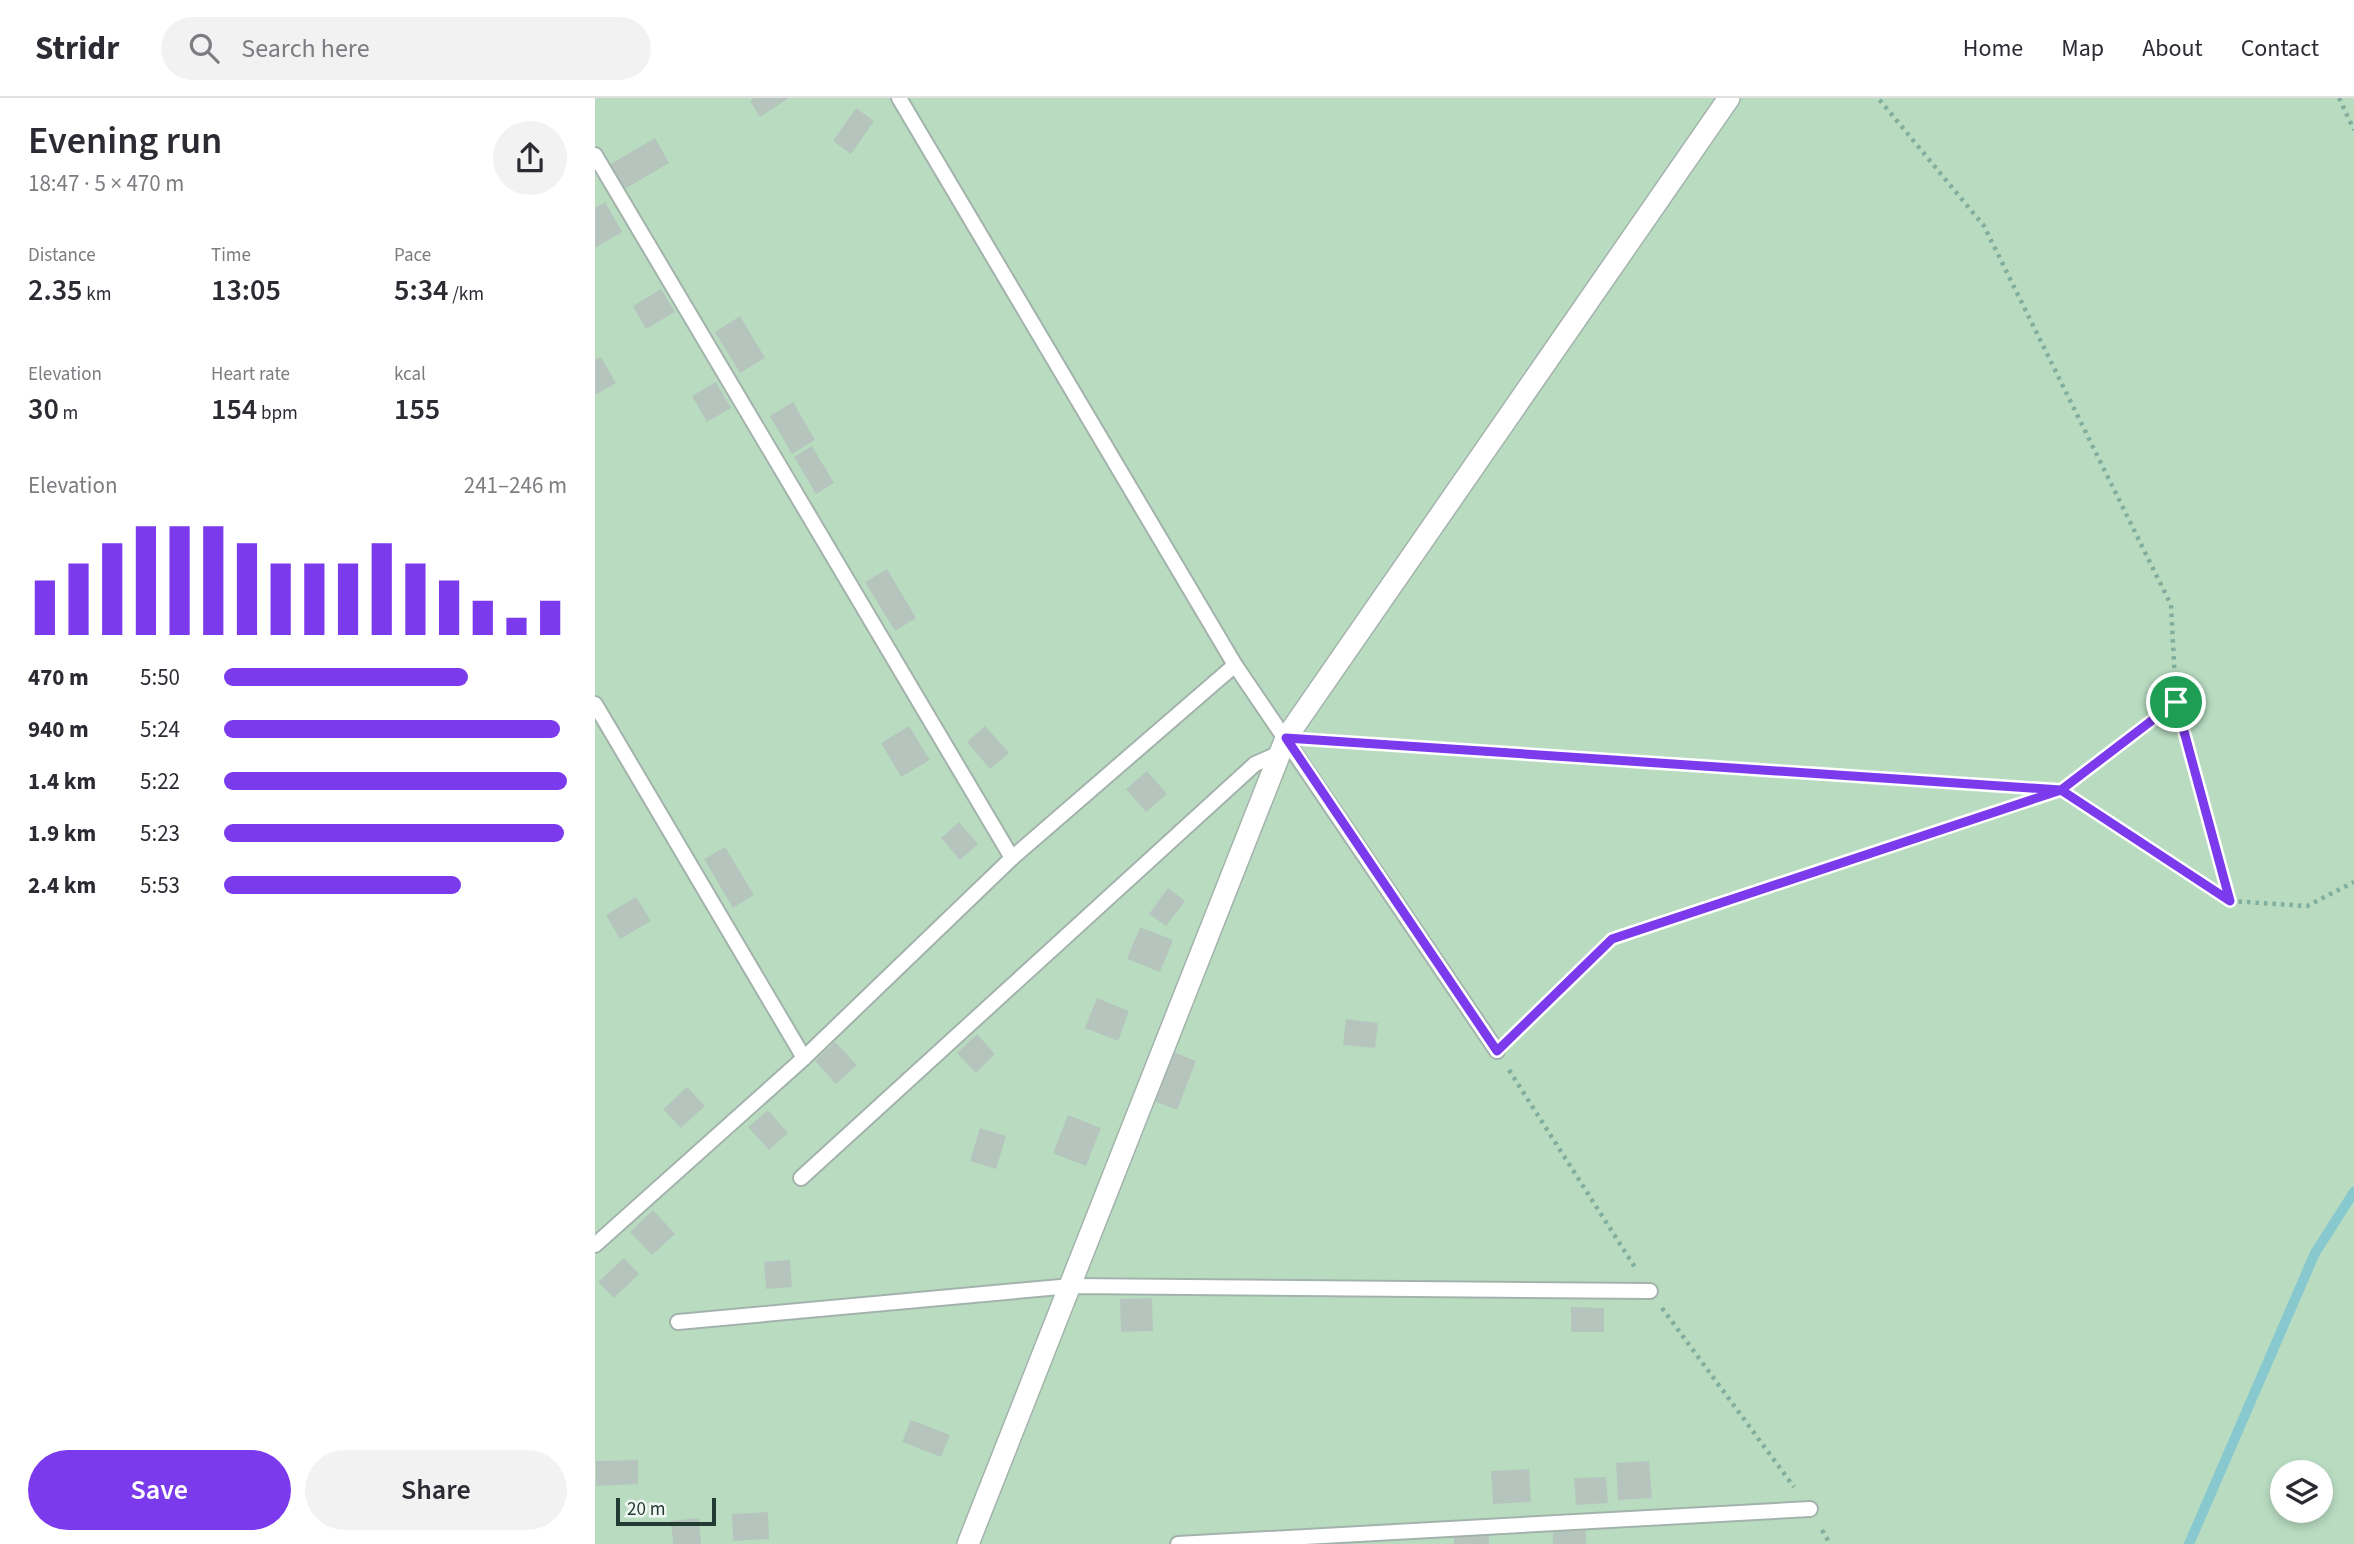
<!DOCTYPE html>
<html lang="en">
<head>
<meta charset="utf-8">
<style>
  :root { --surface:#fff; --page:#f2f2f3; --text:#2b2b33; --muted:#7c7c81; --line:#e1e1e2; --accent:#7c3aed }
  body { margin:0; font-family:"Source Sans 3",sans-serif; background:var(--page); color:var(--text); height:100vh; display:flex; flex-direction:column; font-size:26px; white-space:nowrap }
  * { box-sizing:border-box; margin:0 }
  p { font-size:23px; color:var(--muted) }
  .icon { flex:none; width:38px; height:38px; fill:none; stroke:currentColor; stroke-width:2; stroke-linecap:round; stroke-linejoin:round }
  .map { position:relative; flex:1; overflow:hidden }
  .details { display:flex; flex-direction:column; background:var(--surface); width:595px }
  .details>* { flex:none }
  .tools { position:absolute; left:1675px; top:1362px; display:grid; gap:14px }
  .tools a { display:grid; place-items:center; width:63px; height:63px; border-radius:50%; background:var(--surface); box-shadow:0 4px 10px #0003; font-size:35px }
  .scale { position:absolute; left:21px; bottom:18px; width:100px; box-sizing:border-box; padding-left:7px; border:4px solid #213b32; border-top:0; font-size:19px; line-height:24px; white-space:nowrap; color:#213b32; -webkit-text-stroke:5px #f0f7f3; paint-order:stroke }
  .pin { position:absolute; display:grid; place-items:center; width:60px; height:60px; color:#fff; margin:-30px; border:4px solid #fff; border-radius:50%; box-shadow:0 2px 7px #0007 }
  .round { display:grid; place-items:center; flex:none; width:74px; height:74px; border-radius:37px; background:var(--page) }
  .headline { display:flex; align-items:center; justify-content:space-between; height:119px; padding:0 28px }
  h1 { font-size:38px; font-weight:600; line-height:52px }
  .figures { display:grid; grid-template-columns:repeat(3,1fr); gap:10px; height:119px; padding:7px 28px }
  .figures div { display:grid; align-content:center }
  .figures b { font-size:30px; font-weight:600 }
  .figures small { font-size:19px; font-weight:400 }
  .figures p { font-size:19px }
  .chart { height:196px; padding:14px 28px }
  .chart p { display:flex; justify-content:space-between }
  .chart svg { width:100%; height:126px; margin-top:7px; stroke:var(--accent); stroke-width:6 }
  .primary-button { display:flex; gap:14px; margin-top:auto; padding:14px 28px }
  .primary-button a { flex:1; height:80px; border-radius:42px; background:var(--accent); color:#fff; font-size:28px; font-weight:600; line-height:80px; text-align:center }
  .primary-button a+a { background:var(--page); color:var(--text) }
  ul { padding:0 28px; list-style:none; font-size:23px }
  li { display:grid; grid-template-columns:112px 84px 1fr; align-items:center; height:52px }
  li i { height:18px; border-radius:9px; background:var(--accent) }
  header { display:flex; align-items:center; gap:42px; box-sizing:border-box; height:98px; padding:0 35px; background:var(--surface); border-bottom:2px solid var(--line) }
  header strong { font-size:33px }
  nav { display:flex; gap:38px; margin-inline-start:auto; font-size:24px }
  .search { width:490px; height:63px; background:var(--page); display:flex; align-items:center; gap:18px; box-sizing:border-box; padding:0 24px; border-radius:38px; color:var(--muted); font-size:26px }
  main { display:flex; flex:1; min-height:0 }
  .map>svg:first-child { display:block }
  .green { fill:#b9dcc1; fill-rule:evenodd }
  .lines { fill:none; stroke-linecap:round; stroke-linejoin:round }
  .stream { stroke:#88c8cf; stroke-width:10 }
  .building { fill:#b5c5be }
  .lane-casing { stroke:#a3b3ac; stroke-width:18 }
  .street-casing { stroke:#a3b3ac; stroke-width:24 }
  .path { stroke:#81ae9d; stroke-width:4.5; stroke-dasharray:3.5 5; stroke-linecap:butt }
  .lane { stroke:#fff; stroke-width:14 }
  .street { stroke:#fff; stroke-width:21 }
  .route-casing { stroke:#fff; stroke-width:14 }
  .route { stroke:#7c3aed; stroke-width:9 }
</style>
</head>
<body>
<header>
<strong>Stridr</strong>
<div class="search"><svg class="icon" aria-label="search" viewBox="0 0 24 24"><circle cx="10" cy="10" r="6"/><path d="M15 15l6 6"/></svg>Search here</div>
<nav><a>Home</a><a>Map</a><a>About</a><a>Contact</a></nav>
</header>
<main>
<section class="details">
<div class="headline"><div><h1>Evening run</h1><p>18:47 · 5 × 470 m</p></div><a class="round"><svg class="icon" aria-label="share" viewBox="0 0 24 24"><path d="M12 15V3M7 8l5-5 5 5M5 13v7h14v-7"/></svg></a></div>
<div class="figures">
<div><p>Distance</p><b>2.35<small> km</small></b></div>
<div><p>Time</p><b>13:05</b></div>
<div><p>Pace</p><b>5:34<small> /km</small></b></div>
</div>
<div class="figures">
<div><p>Elevation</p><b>30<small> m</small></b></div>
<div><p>Heart rate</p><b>154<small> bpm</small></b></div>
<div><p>kcal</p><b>155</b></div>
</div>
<div class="chart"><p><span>Elevation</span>241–246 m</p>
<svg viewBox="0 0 160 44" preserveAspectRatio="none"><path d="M5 44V25M15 44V19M25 44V12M35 44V6M45 44V6M55 44V6M65 44V12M75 44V19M85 44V19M95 44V19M105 44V12M115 44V19M125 44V25M135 44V32M145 44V38M155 44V32"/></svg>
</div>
<ul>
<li><b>470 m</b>5:50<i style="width:71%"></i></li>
<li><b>940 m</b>5:24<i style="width:98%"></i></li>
<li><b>1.4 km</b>5:22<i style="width:100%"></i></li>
<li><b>1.9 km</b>5:23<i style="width:99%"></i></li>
<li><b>2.4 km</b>5:53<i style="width:69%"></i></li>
</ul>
<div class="primary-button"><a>Save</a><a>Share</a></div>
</section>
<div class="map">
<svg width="1759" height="1446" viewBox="0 0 1759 1446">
  <rect width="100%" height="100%" fill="#e0ebe5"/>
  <path class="green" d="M0 0H1759V1446H0ZM1687 1374H1726V1412H1687Z"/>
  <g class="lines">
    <path class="stream" d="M1594 1446 1720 1155 1759 1094"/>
  </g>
  <g class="building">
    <path d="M159 0H194L165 19 155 3Z"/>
    <path d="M261 10 279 23 256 56 238 43Z"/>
    <path d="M60 40 74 65 28 92 14 67Z"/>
    <path d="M10 104 27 134 0 150V110Z"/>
    <path d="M66 191 80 214 51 231 38 208Z"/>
    <path d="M145 218 170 260 145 275 120 234Z"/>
    <path d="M6 259 21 285 0 297V262Z"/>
    <path d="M121 284 136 310 112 324 97 298Z"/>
    <path d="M198 304 220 342 197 356 175 318Z"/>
    <path d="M217 348 239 385 221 396 199 359Z"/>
    <path d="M292 471 321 520 300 533 270 484Z"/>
    <path d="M314 628 335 662 306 679 286 645Z"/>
    <path d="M390 628 414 655 395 671 372 644Z"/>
    <path d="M552 673 572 696 551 714 531 691Z"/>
    <path d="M364 724 383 746 365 762 346 740Z"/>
    <path d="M130 749 159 797 138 810 109 761Z"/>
    <path d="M573 790 590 803 571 828 554 816Z"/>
    <path d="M41 799 56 823 25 841 11 817Z"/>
    <path d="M545 829 578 842 565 874 532 861Z"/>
    <path d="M502 900 534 913 523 943 490 930Z"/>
    <path d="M751 921 783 925 780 950 748 947Z"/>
    <path d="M382 936 400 956 381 975 362 955Z"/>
    <path d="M240 944 262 967 241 986 220 963Z"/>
    <path d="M569 950 601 963 582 1012 550 1000Z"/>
    <path d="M92 989 110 1008 86 1030 68 1011Z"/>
    <path d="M173 1012 193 1035 174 1052 153 1029Z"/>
    <path d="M473 1017 506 1030 491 1068 458 1055Z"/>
    <path d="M385 1030 411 1038 401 1071 375 1063Z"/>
    <path d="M58 1112 80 1136 57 1157 35 1134Z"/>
    <path d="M29 1160 44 1176 19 1200 3 1184Z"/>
    <path d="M195 1162 197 1189 171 1191 169 1164Z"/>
    <path d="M557 1200 558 1233 526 1234 525 1201Z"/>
    <path d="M976 1209 1009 1210V1234H976Z"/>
    <path d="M316 1322 355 1337 346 1359 307 1344Z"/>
    <path d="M43 1362V1386L1 1388V1363Z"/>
    <path d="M1054 1363 1057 1400 1023 1402 1021 1365Z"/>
    <path d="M934 1371 936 1404 898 1406 896 1373Z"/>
    <path d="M1011 1379 1013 1405 981 1407 979 1380Z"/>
    <path d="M173 1414 174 1441 138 1443 137 1416Z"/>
    <path d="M104 1420 106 1446H78L76 1423Z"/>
    <path d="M991 1431V1446H958V1433Z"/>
    <path d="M894 1436V1446H859V1438Z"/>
  </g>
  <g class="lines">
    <g class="lane-casing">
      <g id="lane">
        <path d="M304 0 640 567 902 953"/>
        <path d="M0 57 417 760"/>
        <path d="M0 606 209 960"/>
        <path d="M206 1080 660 666 685 655"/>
        <path d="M0 1147 209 960 417 760 640 567"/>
        <path d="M83 1224 476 1188 1055 1193"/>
        <path d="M583 1446 1215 1411"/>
      </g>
    </g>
    <g class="street-casing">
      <path id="street" d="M373 1446 691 640 1134 0"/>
    </g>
    <g class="path">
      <path d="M1744 0 1759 32"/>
      <path d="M722 642 1466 692 1635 803 1581 604"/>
      <path d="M1635 803 1712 808 1759 784"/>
      <path d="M918 938 1017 841 1466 692 1581 604 1576 507 1389 128 1283 0"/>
      <path d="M914 972 1041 1171"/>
      <path d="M1067 1210 1199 1389"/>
      <path d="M1227 1432 1235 1446"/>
    </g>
    <use href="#lane" class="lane"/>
    <use href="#street" class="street"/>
  </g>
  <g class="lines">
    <g class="route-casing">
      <path id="route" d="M1581 604 1466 692 691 640 902 953 1017 841 1466 692 1635 803 1581 604"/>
    </g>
    <use href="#route" class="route"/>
  </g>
</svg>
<div class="tools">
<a><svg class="icon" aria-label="layers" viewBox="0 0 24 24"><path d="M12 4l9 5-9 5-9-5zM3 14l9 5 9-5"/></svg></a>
</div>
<div class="scale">20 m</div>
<div class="pin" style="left:1581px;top:604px;background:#1e9e55"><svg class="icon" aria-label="arrive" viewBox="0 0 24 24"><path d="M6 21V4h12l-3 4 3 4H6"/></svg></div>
</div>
</main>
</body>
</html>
